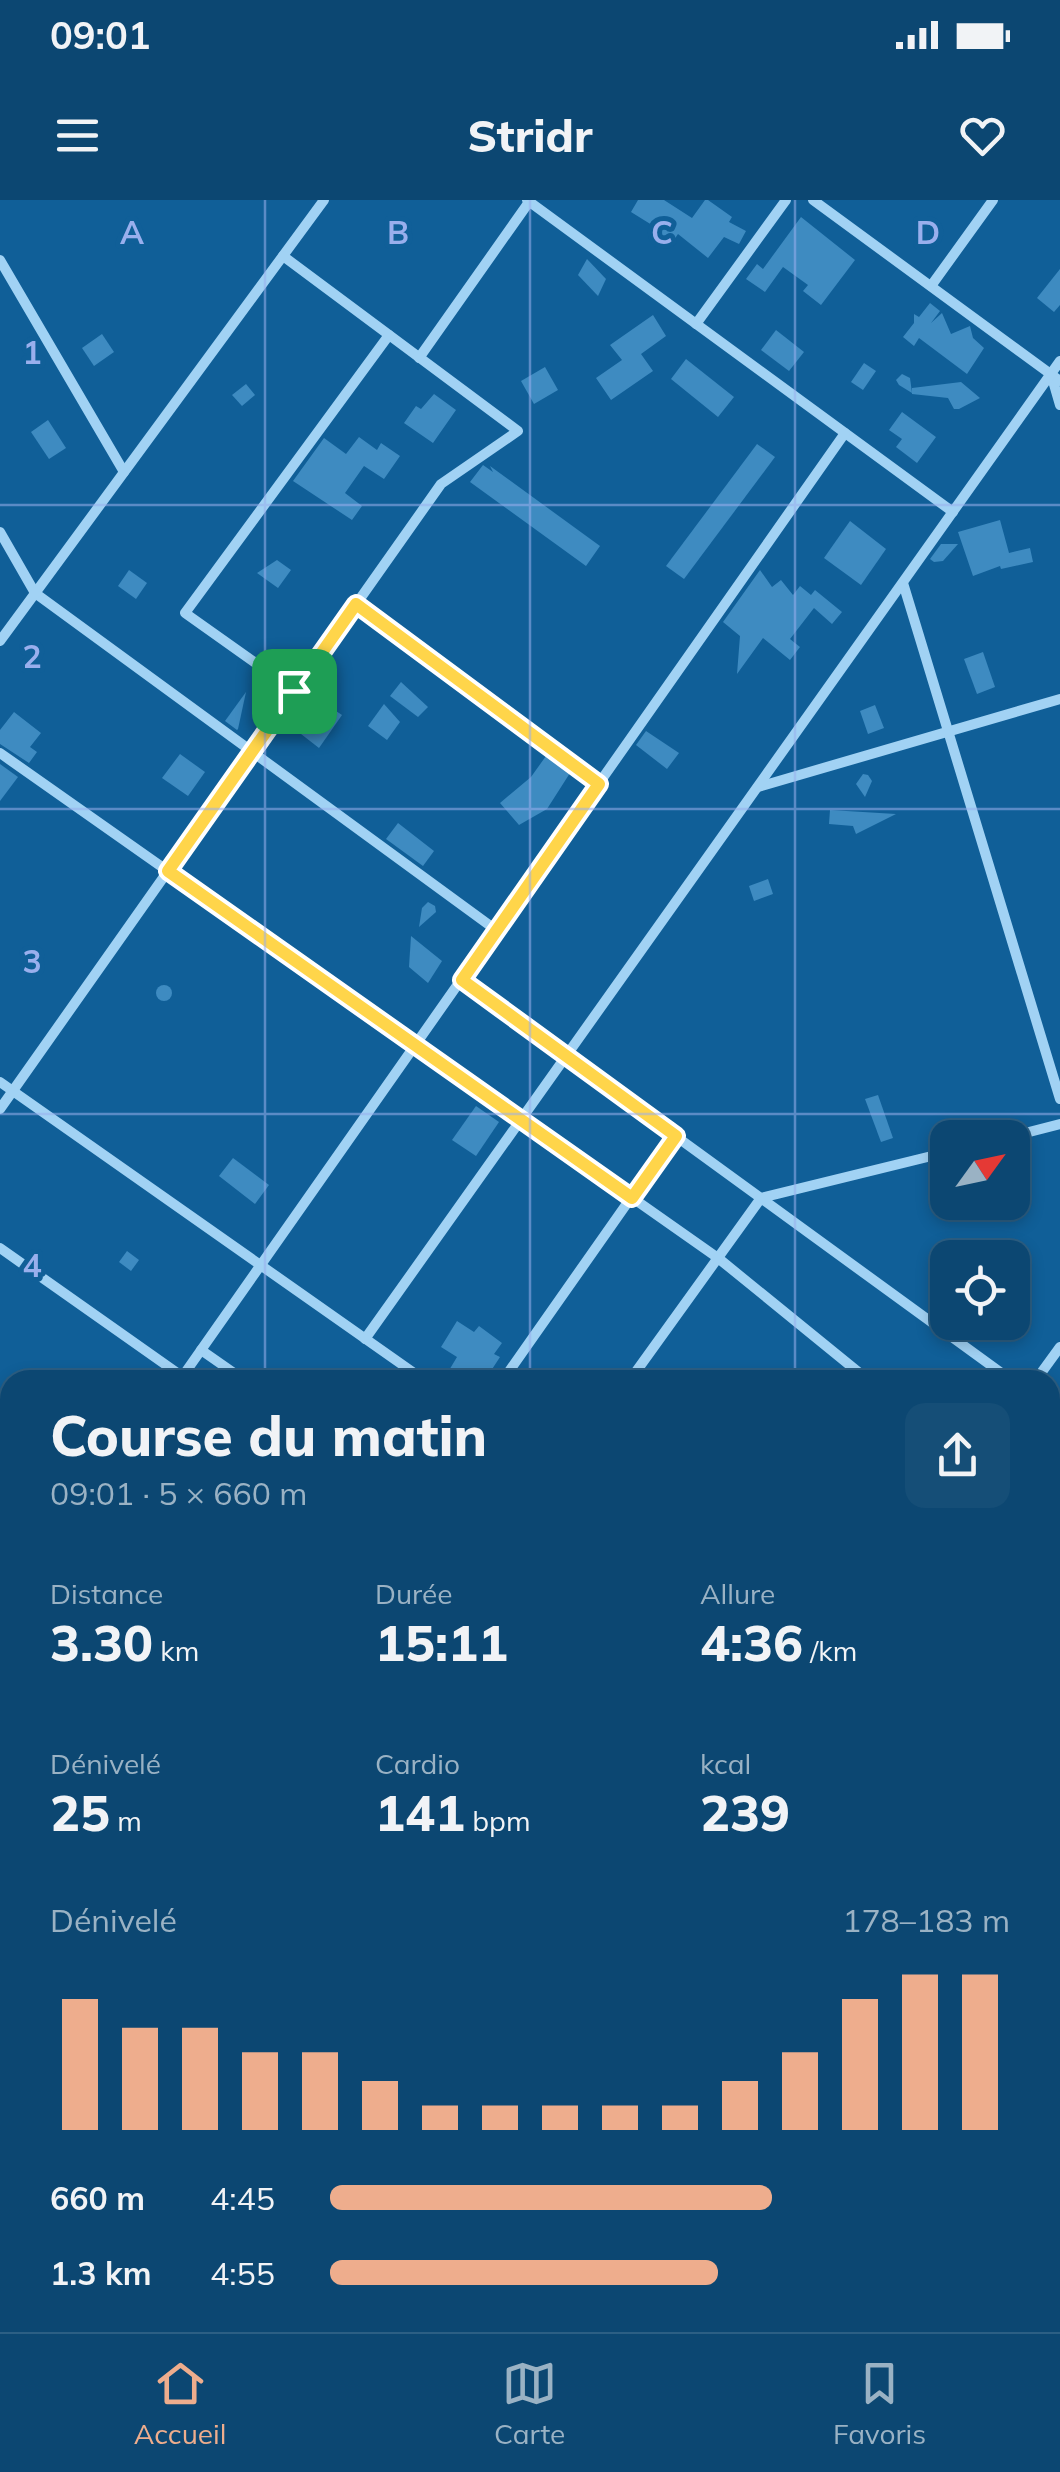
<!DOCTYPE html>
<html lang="fr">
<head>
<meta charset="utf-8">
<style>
  :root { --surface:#0c4772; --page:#154e77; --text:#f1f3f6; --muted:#9ab2c4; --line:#2c5f84; --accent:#eead8d }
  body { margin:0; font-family:Mulish,sans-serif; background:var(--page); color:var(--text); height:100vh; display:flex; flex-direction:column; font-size:38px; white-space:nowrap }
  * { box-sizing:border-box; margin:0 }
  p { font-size:32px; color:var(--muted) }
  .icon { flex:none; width:55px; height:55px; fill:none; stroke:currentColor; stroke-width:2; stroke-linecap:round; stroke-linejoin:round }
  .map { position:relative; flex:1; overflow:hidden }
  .details { position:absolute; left:0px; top:1170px; width:1060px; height:962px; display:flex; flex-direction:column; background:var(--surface); border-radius:30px 30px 0 0; box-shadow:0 5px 15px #0003,0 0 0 2px var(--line) }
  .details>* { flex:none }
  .needle { width:65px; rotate:57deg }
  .tools { position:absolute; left:930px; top:920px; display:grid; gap:20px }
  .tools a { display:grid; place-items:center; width:100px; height:100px; border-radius:20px; background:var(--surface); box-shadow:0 5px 15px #0003,0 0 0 2px var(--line); font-size:50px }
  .pin { position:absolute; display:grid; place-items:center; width:85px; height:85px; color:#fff; margin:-42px; border-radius:20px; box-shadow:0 5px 15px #0006 }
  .round { display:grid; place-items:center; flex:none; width:105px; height:105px; border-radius:20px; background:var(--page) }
  .headline { display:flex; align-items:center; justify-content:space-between; height:170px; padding:0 50px }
  h1 { font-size:55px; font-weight:800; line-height:75px }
  .metrics { display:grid; grid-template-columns:repeat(3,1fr); gap:15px; height:170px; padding:10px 50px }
  .metrics div { display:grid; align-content:center }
  .metrics b { font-size:50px; font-weight:800 }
  .metrics small { font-size:28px; font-weight:400 }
  .metrics p { font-size:28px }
  .chart { height:280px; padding:20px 50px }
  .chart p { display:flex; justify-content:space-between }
  .chart svg { width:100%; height:180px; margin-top:10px; stroke:var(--accent); stroke-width:6 }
  ul { padding:0 50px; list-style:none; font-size:32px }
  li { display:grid; grid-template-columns:160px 120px 1fr; align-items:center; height:75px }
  li i { height:25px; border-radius:12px; background:var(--accent) }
  .status { display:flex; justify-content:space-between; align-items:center; height:70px; padding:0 50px; background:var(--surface); direction:ltr }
  .status svg { height:28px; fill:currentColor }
  header { display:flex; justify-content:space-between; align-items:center; height:130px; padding:0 50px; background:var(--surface); font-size:45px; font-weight:800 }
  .tabs { display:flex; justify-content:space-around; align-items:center; height:140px; border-top:2px solid var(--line); background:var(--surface); font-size:28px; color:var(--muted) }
  .tabs a { display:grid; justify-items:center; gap:5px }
  .tabs .on { color:var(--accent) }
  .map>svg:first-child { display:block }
  .building { fill:#3e8bc1 }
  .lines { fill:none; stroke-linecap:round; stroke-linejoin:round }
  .minor { stroke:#a1d2f4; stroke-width:10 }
  .route-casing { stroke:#fff; stroke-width:20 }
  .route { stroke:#ffd54a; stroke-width:12 }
  .grid { fill:none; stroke:#99afed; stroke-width:2.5; stroke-opacity:0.55 }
  .grid-label { font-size:32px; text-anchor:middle; font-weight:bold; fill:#99afed; stroke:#105f98; stroke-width:10; stroke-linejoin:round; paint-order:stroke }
</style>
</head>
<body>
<div class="status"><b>09:01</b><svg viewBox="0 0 49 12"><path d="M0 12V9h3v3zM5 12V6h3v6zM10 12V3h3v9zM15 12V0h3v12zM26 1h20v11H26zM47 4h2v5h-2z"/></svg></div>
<header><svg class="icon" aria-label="menu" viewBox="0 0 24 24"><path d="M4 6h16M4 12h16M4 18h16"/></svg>Stridr<svg class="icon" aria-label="heart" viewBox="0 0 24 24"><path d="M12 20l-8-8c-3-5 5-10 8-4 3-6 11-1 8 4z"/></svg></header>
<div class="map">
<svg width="1060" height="2132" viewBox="0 0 1060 2132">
  <rect width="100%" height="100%" fill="#105f98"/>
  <g class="building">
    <path d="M638 0H664L692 18 705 0H708L732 17 729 22 746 31 739 44 724 37 708 58 678 34 669 47 655 36 660 30 631 12Z"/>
    <path d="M801 17 855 60 821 105 803 91 808 85 783 67 765 92 746 79 757 64 763 69Z"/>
    <path d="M587 59 606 79 598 96 578 75Z"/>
    <path d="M1060 69V105L1054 112 1037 98Z"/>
    <path d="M930 103 940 111 931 123 942 113 951 134 970 126 973 138 984 148 967 174 919 138 914 146 903 137 914 123V114L919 117Z"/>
    <path d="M653 115 666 136 641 154 653 171 611 200 596 178 622 160 610 145Z"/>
    <path d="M776 130 804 152 789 171 761 150Z"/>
    <path d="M102 134 114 152 94 166 82 148Z"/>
    <path d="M686 159 734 197 718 217 671 179Z"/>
    <path d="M864 163 876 171 863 190 851 182Z"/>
    <path d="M545 167 558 190 534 204 521 181Z"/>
    <path d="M902 174 910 178 912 193 899 185 896 180Z"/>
    <path d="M961 182 980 198 959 209H954L948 198 912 194V188Z"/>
    <path d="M246 184 255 195 242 206 232 195Z"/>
    <path d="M434 194 456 210 433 243 404 223 416 206 421 209Z"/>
    <path d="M902 212 936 237 917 263 896 247 902 239 889 230Z"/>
    <path d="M48 220 66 248 49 259 31 232Z"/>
    <path d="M359 237 377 250 381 243 400 256 384 279 364 266 345 293 362 306 352 320 293 281 324 238 346 254Z"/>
    <path d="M757 244 775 257 684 379 666 366Z"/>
    <path d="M483 265 493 272 490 266 600 346 586 366 470 282Z"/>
    <path d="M1000 320 1009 353 1030 348 1033 362 1001 369 1000 366 973 376 958 332Z"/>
    <path d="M850 321 886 349 861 385 824 358Z"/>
    <path d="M941 344H958L943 361 934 362 930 359Z"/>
    <path d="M277 360 291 370 278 388 257 373Z"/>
    <path d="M129 370 147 383 136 399 118 386Z"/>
    <path d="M760 370 772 387 781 380 793 395 800 386 811 395 815 390 842 412 832 424 814 408 790 439 800 447 790 460 763 438 737 474 740 436 723 422Z"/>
    <path d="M983 452 995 487 977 494 964 459Z"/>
    <path d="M401 482 428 507 418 517 390 496Z"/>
    <path d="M246 492 238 529 237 530 225 521Z"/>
    <path d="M315 497 342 515 319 548 292 527Z"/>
    <path d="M384 504 400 522 387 540 368 526Z"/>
    <path d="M875 505 884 528 868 534 860 511Z"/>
    <path d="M14 512 41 533 30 547 37 552 29 563 0 544V530Z"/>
    <path d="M646 531 679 553 667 569 636 545Z"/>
    <path d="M180 554 205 572 188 596 162 578Z"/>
    <path d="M546 556 570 573 547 609 519 625 500 603 531 577Z"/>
    <path d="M0 564 18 577 0 601Z"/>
    <path d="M863 574 868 575 872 581 865 597 856 584Z"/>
    <path d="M830 610 896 614 856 634 853 626 829 624Z"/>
    <path d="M398 623 434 651 423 666 386 639Z"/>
    <path d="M768 679 773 694 754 701 749 686Z"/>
    <path d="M428 702 435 706 436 712 419 727 422 708Z"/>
    <path d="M411 736 442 761 428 783 409 767Z"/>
    <circle cx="164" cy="793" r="8"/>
    <path d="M878 895 893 938 881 942 865 899Z"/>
    <path d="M476 906 499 922 476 956 452 940Z"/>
    <path d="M233 958 269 985 255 1004 219 976Z"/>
    <path d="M127 1051 139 1060 131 1071 119 1062Z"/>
    <path d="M457 1121 474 1132 479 1126 502 1143 494 1154 500 1157 485 1180H462L448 1172 457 1157 441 1147Z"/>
  </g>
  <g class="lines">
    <g class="minor">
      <path d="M527 0 953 312"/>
      <path d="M813 0 1060 181"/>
      <path d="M0 60 124 272"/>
      <path d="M931 86 993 0"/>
      <path d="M696 124 786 0"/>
      <path d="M419 158 529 2"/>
      <path d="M1051 174 1060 205"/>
      <path d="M0 332 35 393 496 730"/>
      <path d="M903 383 1060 899"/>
      <path d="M356 405 599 584"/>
      <path d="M0 441 324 0"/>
      <path d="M295 491 185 413 389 135"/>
      <path d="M0 553 718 1058 868 1180"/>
      <path d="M758 587 1060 499"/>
      <path d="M461 780 1011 1180"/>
      <path d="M0 882 424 1180"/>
      <path d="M0 909 441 284 518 231 283 56"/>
      <path d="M1006 938 1060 924"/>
      <path d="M0 1048 183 1177"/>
      <path d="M365 1139 1060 161"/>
      <path d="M201 1150 244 1180"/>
      <path d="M180 1180 845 233"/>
      <path d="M503 1180 675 935"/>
      <path d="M630 1180 761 998 948 952"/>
      <path d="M1036 1180 1060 1147"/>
      <path d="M1050 1208 1060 1215"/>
      <path d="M0 1209 10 1216"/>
      <path d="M1050 1329 1060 1337"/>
      <path d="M0 1385 10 1392"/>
      <path d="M0 1437 10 1422"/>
      <path d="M1050 1550 1060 1558"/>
      <path d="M0 1593 10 1600"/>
      <path d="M1050 1741 1060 1748"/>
      <path d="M1050 1785 1060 1771"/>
      <path d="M1050 1964 1060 1972"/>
      <path d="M347 2132 353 2122"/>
    </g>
  </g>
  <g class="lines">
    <g class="route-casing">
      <path id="route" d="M356 404 599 584 462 780 676 936 632 998 168 671Z"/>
    </g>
    <use href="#route" class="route"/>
  </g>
  <path class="grid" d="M265 0V1180M530 0V1180M795 0V1180M0 305H1060M0 609H1060M0 914H1060M0 1218H10M1050 1218H1060M0 1523H10M1050 1523H1060M0 1827H10M1050 1827H1060M265 2122V2132M530 2122V2132M795 2122V2132"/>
  <g class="grid-label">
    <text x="132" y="44">A</text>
    <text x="398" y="44">B</text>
    <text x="662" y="44">C</text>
    <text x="928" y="44">D</text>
    <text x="32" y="164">1</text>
    <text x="32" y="468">2</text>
    <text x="32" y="773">3</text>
    <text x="32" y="1077">4</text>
  </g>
</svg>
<div class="tools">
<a><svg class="needle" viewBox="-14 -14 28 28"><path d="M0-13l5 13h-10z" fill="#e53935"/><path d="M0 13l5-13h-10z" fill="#9ab2c4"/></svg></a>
<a><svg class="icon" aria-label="locate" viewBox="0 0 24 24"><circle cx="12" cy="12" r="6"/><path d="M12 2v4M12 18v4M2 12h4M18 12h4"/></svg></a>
</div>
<div class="pin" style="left:294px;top:491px;background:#1e9e55"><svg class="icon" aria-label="arrive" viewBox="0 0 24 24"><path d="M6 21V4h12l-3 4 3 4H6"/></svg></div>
<section class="details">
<div class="headline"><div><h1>Course du matin</h1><p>09:01 · 5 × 660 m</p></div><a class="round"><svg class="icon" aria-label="share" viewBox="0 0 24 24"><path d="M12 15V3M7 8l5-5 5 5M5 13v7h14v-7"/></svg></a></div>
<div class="metrics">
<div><p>Distance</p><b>3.30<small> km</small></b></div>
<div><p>Durée</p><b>15:11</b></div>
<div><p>Allure</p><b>4:36<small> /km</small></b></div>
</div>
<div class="metrics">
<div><p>Dénivelé</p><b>25<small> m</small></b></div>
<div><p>Cardio</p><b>141<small> bpm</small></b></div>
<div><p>kcal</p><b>239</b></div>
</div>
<div class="chart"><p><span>Dénivelé</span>178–183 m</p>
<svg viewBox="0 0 160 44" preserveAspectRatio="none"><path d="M5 44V12M15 44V19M25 44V19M35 44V25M45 44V25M55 44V32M65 44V38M75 44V38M85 44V38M95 44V38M105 44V38M115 44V32M125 44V25M135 44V12M145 44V6M155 44V6"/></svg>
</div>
<ul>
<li><b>660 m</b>4:45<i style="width:65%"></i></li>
<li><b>1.3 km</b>4:55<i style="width:57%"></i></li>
</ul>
</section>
</div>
<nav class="tabs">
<a class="on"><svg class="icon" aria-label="home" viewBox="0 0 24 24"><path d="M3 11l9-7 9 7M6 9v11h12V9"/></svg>Accueil</a>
<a><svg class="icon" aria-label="map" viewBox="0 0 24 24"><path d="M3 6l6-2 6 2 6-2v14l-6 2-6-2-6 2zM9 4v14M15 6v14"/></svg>Carte</a>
<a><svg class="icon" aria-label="saved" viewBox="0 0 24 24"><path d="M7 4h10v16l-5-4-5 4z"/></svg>Favoris</a>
</nav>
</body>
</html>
